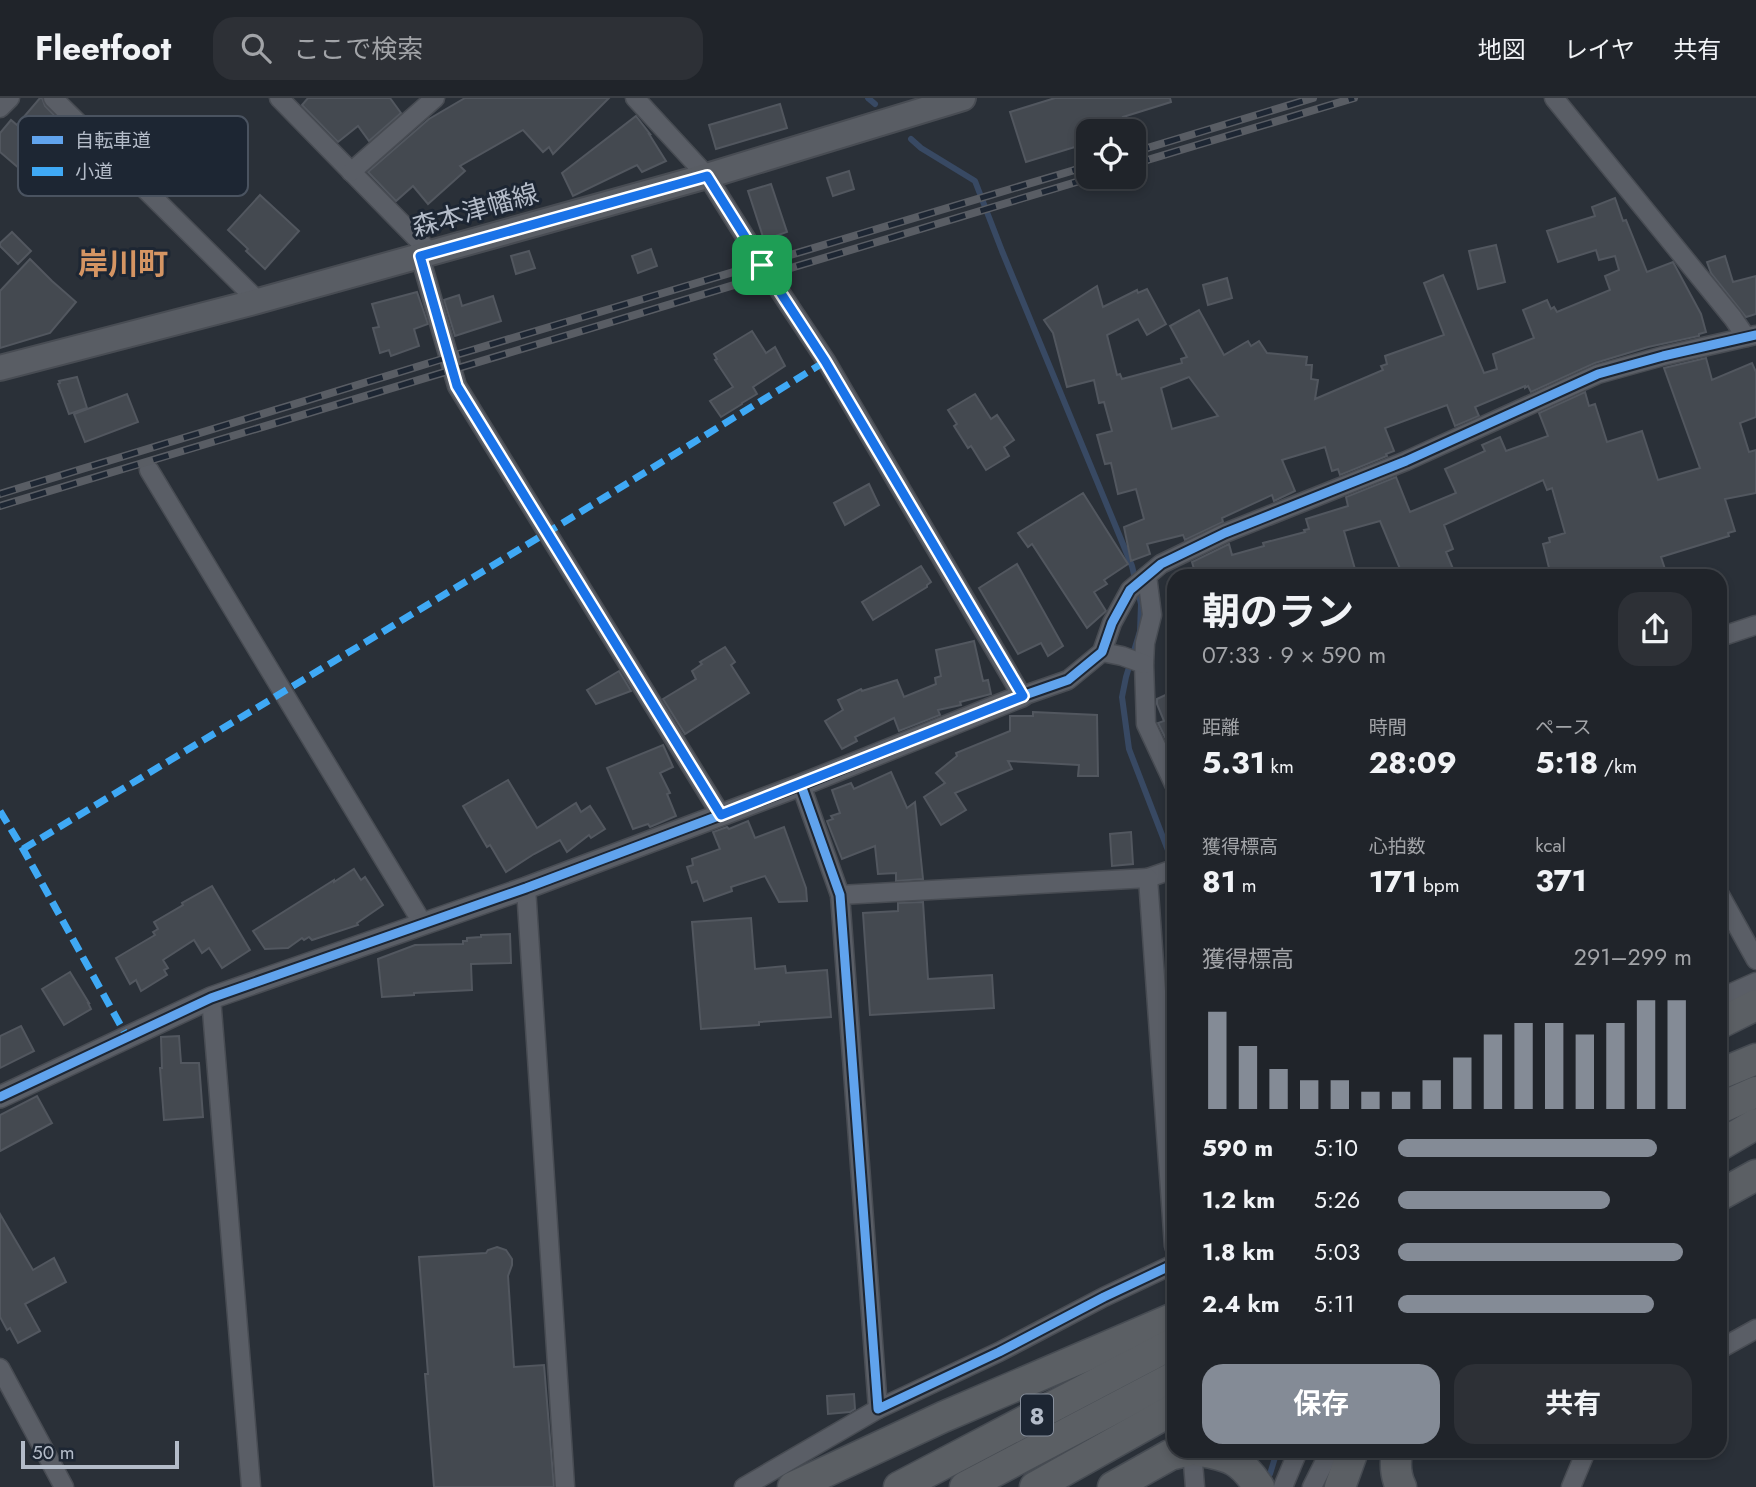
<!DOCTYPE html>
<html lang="ja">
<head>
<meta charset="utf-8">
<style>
  :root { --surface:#20242a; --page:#2d3036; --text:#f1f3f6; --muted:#a2a4a8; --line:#3d4147; --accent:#848b96 }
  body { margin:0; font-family:Jost,"Noto Sans JP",sans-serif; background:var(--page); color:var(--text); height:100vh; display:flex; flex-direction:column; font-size:26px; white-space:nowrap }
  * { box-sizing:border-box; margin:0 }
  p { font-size:23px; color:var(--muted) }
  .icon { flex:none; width:38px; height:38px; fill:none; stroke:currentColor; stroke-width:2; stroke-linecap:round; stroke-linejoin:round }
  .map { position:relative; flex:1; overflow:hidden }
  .drawer { position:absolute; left:1167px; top:471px; width:560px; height:889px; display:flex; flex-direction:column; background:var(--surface); border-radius:21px; box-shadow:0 4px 10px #0003,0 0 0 2px var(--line) }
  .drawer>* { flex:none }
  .tools { position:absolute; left:1076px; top:21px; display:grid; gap:14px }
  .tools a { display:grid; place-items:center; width:70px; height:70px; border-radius:14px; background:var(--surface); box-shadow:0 4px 10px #0003,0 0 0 2px var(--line); font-size:35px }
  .scale { position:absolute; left:21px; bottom:18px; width:158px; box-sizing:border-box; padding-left:7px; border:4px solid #b4bcc9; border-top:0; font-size:19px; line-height:24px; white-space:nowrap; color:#b4bcc9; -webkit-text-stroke:5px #1d2633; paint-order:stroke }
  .pin { position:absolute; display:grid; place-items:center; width:60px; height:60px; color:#fff; margin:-30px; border-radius:14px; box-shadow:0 4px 10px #0006 }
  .round { display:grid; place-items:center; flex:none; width:74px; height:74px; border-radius:21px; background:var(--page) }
  .summary { display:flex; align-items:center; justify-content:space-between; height:119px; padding:0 35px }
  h1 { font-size:38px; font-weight:700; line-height:52px }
  .figures { display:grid; grid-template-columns:repeat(3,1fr); gap:10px; height:119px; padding:7px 35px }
  .figures div { display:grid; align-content:center }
  .figures b { font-size:30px; font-weight:700 }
  .figures small { font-size:19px; font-weight:400 }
  .figures p { font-size:19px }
  .chart { height:196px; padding:14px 35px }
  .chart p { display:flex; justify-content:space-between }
  .chart svg { width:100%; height:126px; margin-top:7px; stroke:var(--accent); stroke-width:6 }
  .action { display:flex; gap:14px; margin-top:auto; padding:14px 35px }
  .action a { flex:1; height:80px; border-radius:21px; background:var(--accent); color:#fff; font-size:28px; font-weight:700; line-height:80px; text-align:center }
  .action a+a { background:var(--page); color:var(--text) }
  ul { padding:0 35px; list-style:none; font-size:23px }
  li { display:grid; grid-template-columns:112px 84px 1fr; align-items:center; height:52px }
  li i { height:18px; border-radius:9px; background:var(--accent) }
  header { display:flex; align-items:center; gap:42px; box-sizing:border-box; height:98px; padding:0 35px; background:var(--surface); border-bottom:2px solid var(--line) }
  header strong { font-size:33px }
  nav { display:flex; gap:38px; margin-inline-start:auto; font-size:24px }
  .search { width:490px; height:63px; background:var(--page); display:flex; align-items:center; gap:18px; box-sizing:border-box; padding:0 24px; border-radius:21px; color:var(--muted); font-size:26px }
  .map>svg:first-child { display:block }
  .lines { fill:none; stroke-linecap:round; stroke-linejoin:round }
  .stream { stroke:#384963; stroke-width:6 }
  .building { fill:#444950; stroke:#52575f; stroke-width:2; fill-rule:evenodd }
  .minor-casing { stroke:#484c53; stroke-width:21 }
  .tertiary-casing { stroke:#484c53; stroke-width:24 }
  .secondary-casing { stroke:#484c53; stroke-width:28 }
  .trunk-casing { stroke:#474c53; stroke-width:33 }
  .minor { stroke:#5a5e66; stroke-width:18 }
  .tertiary { stroke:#5a5e66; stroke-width:21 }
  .secondary { stroke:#595d64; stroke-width:24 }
  .trunk { stroke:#5b5f64; stroke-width:30 }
  .rail-casing { stroke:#595d64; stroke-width:8 }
  .rail { stroke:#1d2633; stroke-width:5; stroke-dasharray:16; stroke-linecap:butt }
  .quiet { stroke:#3fa9f5; stroke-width:7; stroke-dasharray:14 7; stroke-linecap:butt }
  .cycleway-casing { stroke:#1d2633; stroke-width:13 }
  .cycleway { stroke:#60a3ed; stroke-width:9 }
  .route-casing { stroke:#fff; stroke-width:14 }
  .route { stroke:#1a73e8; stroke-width:9 }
  .labels { text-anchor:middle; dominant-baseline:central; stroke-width:6; stroke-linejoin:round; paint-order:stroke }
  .shield { fill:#1d2633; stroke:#878f9c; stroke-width:2 }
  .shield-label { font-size:24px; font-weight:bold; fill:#b4bcc9 }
  .street-label { font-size:26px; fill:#b4bcc9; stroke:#1d2633 }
  .quarter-label { font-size:30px; font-weight:bold; fill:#d59563; stroke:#1d2633 }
  .key { fill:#1d2633; stroke:#4a5360; stroke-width:2 }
  .key-label { font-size:19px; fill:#b4bcc9 }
</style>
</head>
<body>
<header>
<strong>Fleetfoot</strong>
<div class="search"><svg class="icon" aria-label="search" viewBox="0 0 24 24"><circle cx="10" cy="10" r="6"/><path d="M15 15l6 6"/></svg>ここで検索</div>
<nav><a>地図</a><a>レイヤ</a><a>共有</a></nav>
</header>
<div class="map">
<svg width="1756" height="1389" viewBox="0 0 1756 1389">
  <rect width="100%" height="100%" fill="#2a3038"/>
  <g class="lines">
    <g class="stream">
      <path d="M868 0 875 6"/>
      <path d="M911 41 921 50 975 83 1002 153 1132 468 1141 506 1140 533 1126 579 1122 599 1129 651 1174 768"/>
      <path d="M1270 1376 1277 1353"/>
    </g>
  </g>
  <g class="building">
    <path d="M40 0H42L45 8 55 18 35 41 48 52 27 77 0 54V35L11 22 17 27Z"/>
    <path d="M308 0H390L401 15 369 43 358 28 338 44 302 7Z"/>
    <path d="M465 0H609L553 56 549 49 543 54 523 32 460 68 465 73 428 106 413 88 396 103 368 74 429 21Z"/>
    <path d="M1055 0H1170L1171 4 1123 19 1128 33H1088V45L1026 64 1010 14Z"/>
    <path d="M780 6 787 30 716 51 709 27Z"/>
    <path d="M636 18 650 36H649L666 63 642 74 637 67 573 98 562 75Z"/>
    <path d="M849 73 854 91 833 98 827 80Z"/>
    <path d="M771 86 787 134 764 142 748 93Z"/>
    <path d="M260 97 299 133 265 171 246 153 248 151 228 132Z"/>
    <path d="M1615 100 1623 123 1626 122 1647 174 1673 164 1701 216 1706 234 1699 236V238L1648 249 1595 265 1531 294 1528 288 1525 290V288L1475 309 1479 318 1455 328 1447 307 1385 330 1394 353 1386 356 1387 358 1340 377 1338 371 1332 373 1325 349 1282 362 1295 393 1274 403 1272 397 1222 420 1223 424 1185 442 1183 437 1147 446 1150 456 1131 463 1124 429 1144 421 1136 391 1118 396 1111 365 1105 366 1097 337 1112 333 1104 304 1099 305 1094 282 1067 289 1053 235 1044 222 1097 188 1103 209 1137 192 1138 195 1147 191 1166 226 1147 237 1138 221 1107 237 1117 277 1120 276 1122 281 1182 265 1181 261 1187 259 1170 228 1199 212 1224 257 1248 243 1251 248 1259 243 1267 255 1307 259 1306 267H1312L1311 281 1318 282 1315 301 1383 272 1381 268 1387 266 1385 258 1444 237 1424 185 1443 177 1484 275 1497 271 1493 256 1534 240 1523 212 1547 202 1551 211 1554 209 1557 214 1610 192 1605 178 1619 172 1615 158 1599 162 1596 152 1558 164 1547 133 1595 118 1592 109ZM1189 279 1218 318 1172 331 1161 290Z"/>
    <path d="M12 134 31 153 18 166 0 148V145Z"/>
    <path d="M1496 147 1505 184 1478 191 1469 153Z"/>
    <path d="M651 151 657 168 638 175 632 158Z"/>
    <path d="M529 153 535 170 516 176 511 158Z"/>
    <path d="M1725 158 1733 184 1756 178V216L1746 219 1711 175 1707 164Z"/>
    <path d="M30 161 52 183 76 204 50 235 0 250V193Z"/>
    <path d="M1227 180 1232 200 1208 207 1203 187Z"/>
    <path d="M417 194 428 226 414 231 419 248 391 258 389 252 380 255 373 230 379 229 372 206Z"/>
    <path d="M459 197 462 208 493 198 501 223 455 238 444 202Z"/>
    <path d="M752 233 766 255 775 249 785 268 753 289 757 296 742 305V306L721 319 710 303 733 289 715 262 717 261 714 256Z"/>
    <path d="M1706 260 1712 282 1752 265 1756 274V319L1740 325 1749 354 1756 352V395L1725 401 1735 433 1728 435 1729 438 1661 459 1666 474 1654 478H1551L1543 446 1550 444 1549 440 1565 435 1552 390 1547 392 1543 382 1444 427 1453 451 1446 454 1456 478H1403L1380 423 1344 433 1357 478H1196L1192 464 1229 446 1232 457 1264 448 1263 445 1305 434 1304 432 1309 431 1306 421 1348 408 1346 399 1396 379 1410 414 1456 395 1445 371 1485 353 1482 347 1500 339 1506 353 1548 338 1539 315 1585 294 1589 308 1595 306 1607 344 1642 333 1658 382 1700 370 1664 270Z"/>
    <path d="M77 279 87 310 69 316 58 286 60 285 59 283Z"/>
    <path d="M127 296 138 324 85 344 74 316Z"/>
    <path d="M975 296 991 321 997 317 1014 342 1004 349 1009 358 986 372 971 348 968 350 954 328 957 326 948 312Z"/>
    <path d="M869 386 879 407 845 427 834 405Z"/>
    <path d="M1083 395 1128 466 1104 482 1107 486 1094 494 1106 513 1087 530 1032 446 1028 449 1018 435Z"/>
    <path d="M1017 466 1063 548 1048 558 1041 545 1018 556 979 490Z"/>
    <path d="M921 468 931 484 927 487V489L873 522 862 504Z"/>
    <path d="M974 543 983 583 988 582 991 596 960 604 961 607 938 612 940 617 899 633 894 620 855 639 857 643 842 651 825 623 843 612 838 602 861 591 862 593 897 582 904 599 936 586 935 580 941 578 936 552Z"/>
    <path d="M725 549 735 564 731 567 749 595 685 636 663 601 696 581 692 573 702 566 700 564Z"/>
    <path d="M619 573 631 593 596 606 587 592Z"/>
    <path d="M1174 593V647L1172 642 1167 643 1158 625 1164 623 1157 606V601Z"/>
    <path d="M1033 614 1097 617 1098 678H1078L1079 667 1008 663 1012 671 955 695 966 712 941 727 924 699 945 685 936 675 957 658 956 655 1010 633V618H1033Z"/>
    <path d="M663 647 673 669 660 675 670 695 667 696 676 718 650 729 648 726 633 731 607 670Z"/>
    <path d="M891 674 907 710 915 704 923 781 896 783V775L878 776 875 748 842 761 827 723 833 721 831 718 840 715 832 692 851 685 854 691Z"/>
    <path d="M508 682 537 730 576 705 581 714 590 708 605 731 591 740 589 737 567 754 560 742 534 756 506 774 490 747 487 749 463 708Z"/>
    <path d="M748 723 755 740 784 729 806 790 807 803 779 804 765 778 731 789 732 793 704 803 697 783 692 785 687 769 693 767 692 761 720 751 713 734 727 729 729 731Z"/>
    <path d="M1131 734 1133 766 1112 768 1110 736Z"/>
    <path d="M354 771 361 782 365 779 383 807 357 825 358 827 312 842 309 839 304 842 302 840 288 850 265 851 253 833 334 782V784Z"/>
    <path d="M212 788 250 852 222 870 209 850 202 855 194 842 163 862 168 870 164 872 167 877 141 893 136 882 130 886 116 860 155 837 153 834 158 831 154 824 183 807 182 805Z"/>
    <path d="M923 804 928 881 992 877 994 910 870 917 863 815 898 813V805Z"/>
    <path d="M751 820 755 871 785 868 786 875 827 872 831 919 759 924V927L701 931 692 824Z"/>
    <path d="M510 836 511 865 471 866 472 892 414 895V897L382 899 378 861 415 847 463 846V843H467V840L481 839V837Z"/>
    <path d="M70 874 89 905H88L91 911 64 927 42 891Z"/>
    <path d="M21 928 34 953 0 970V938Z"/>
    <path d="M179 938 181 965H199L203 1019 164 1022 160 970H162L161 939Z"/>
    <path d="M37 998 52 1025 0 1053V1017Z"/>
    <path d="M0 1116 33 1172 54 1160 66 1184 25 1206 40 1233 18 1245 10 1230 7 1232 0 1219Z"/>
    <path d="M497 1149 506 1152 512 1161V1167L508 1178 514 1269 544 1267 554 1389H434L425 1276H428L419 1159 486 1155 488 1152Z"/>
    <path d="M854 1296 855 1311 850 1314 828 1316 827 1298Z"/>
  </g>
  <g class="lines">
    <g class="minor-casing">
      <g id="minor">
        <path d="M53 0 258 203"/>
        <path d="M279 0 431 155"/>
        <path d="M635 0 707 78 769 177 826 263 1022 598 1068 582 1102 554 1112 525 1130 492 1161 466 1225 435 1406 363 1598 276 1663 258 1756 237"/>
        <path d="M1554 0 1733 220 1746 239"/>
        <path d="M0 10 10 0"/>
        <path d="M351 74 435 0"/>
        <path d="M420 158 457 288 721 717"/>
        <path d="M149 372 423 826"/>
        <path d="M1147 478 1152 517 1145 545 1144 566 1146 626 1174 686"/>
        <path d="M1720 539 1756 527"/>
        <path d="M1102 554 1122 558 1144 566"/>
        <path d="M801 687 840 797 878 1311 999 1254 1104 1199 1174 1166"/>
        <path d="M1148 780 1174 771"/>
        <path d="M526 790 565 1389"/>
        <path d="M840 797 1148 780 1174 1148"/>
        <path d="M1720 797 1756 862"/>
        <path d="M211 900 251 1389"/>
        <path d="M1720 900 1756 884"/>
        <path d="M1720 1251 1756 1231"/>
        <path d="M0 1270 64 1389"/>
        <path d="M1192 1353 1195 1389"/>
        <path d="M744 1389 878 1311"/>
        <path d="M1283 1389 1298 1353"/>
        <path d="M1312 1389 1330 1353"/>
        <path d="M1571 1389 1586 1353"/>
      </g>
    </g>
    <g class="tertiary-casing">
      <path id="tertiary" d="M0 999 211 900 526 790 801 687 1022 598"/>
    </g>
    <g class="secondary-casing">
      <path id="secondary" d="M0 270 258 203 707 78 963 0"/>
    </g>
    <g class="trunk-casing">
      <g id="trunk">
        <path d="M1720 925 1756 907"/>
        <path d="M1720 976 1756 961"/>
        <path d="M1720 1010 1756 994"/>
        <path d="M1720 1047 1756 1026"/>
        <path d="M1720 1097 1756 1077"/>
        <path d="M1200 1353C1231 1358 1241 1362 1259 1389"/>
        <path d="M1397 1353C1395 1365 1395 1377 1401 1389"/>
        <path d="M793 1389 943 1319 1174 1220"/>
        <path d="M899 1389 1174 1245"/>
        <path d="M965 1389 1174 1279"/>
        <path d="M1035 1389 1174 1311"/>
        <path d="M1113 1389 1170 1357 1187 1353"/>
        <path d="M1340 1389 1353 1353"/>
      </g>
    </g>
    <use href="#minor" class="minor"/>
    <use href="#tertiary" class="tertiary"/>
    <use href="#secondary" class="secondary"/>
    <use href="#trunk" class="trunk"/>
    <g class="rail-casing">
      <g id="rail">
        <path d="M1134 54 1313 0"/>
        <path d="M1134 66 1354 0"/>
        <path d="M0 396 449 259 1088 68"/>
        <path d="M0 408 1093 79"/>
      </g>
    </g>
    <use href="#rail" class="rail"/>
    <g class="quiet">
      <path d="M0 713 23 751 127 939"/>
      <path d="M23 751 548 434 826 263"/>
    </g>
    <g class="cycleway-casing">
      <g id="cycleway">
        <path d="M801 687 840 797 878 1311 999 1254 1104 1199 1174 1166"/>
        <path d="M0 999 211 900 526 790 801 687 1022 598 1068 582 1102 554 1112 525 1130 492 1161 466 1225 435 1406 363 1598 276 1663 258 1756 237"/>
      </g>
    </g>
    <use href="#cycleway" class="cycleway"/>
  </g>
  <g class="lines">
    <g class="route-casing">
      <path id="route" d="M707 78 769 177 825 263 1023 598 721 717 457 288 420 158Z"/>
    </g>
    <use href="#route" class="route"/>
  </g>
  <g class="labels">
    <rect class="shield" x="1021" y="1296.5" width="32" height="41" rx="5"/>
    <g class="shield-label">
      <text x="1037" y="1317">8</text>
    </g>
    <g class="street-label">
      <text transform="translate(475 112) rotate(-16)">森本津幡線</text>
    </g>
    <g class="quarter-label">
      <text x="123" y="165">岸川町</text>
    </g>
  </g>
  <rect x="18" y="18" width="230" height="80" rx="10" class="key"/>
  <rect x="32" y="38" width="31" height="8" fill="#60a3ed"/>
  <rect x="32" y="69" width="31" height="9" fill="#3fa9f5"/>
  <g class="key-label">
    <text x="75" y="49">自転車道</text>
    <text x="75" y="80">小道</text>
  </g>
</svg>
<div class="tools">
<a><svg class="icon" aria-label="locate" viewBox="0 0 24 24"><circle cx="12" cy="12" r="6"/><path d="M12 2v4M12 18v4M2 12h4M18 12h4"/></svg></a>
</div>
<div class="scale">50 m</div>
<div class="pin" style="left:762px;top:167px;background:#1e9e55"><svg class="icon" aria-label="arrive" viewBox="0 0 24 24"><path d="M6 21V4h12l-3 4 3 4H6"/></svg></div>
<section class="drawer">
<div class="summary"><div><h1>朝のラン</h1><p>07:33 · 9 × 590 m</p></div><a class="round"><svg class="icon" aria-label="share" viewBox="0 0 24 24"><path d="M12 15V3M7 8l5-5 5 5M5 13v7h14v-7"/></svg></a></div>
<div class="figures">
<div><p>距離</p><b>5.31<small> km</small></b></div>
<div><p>時間</p><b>28:09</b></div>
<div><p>ペース</p><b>5:18<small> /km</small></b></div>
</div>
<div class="figures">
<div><p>獲得標高</p><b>81<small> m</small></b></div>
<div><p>心拍数</p><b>171<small> bpm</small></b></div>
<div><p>kcal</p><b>371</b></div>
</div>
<div class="chart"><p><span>獲得標高</span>291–299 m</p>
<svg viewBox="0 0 160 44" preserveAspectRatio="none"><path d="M5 44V10M15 44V22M25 44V30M35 44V34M45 44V34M55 44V38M65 44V38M75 44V34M85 44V26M95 44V18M105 44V14M115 44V14M125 44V18M135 44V14M145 44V6M155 44V6"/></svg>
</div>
<ul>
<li><b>590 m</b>5:10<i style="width:88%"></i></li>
<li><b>1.2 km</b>5:26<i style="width:72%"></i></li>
<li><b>1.8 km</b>5:03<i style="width:97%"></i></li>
<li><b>2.4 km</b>5:11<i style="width:87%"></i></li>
</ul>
<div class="action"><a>保存</a><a>共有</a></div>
</section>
</div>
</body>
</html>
